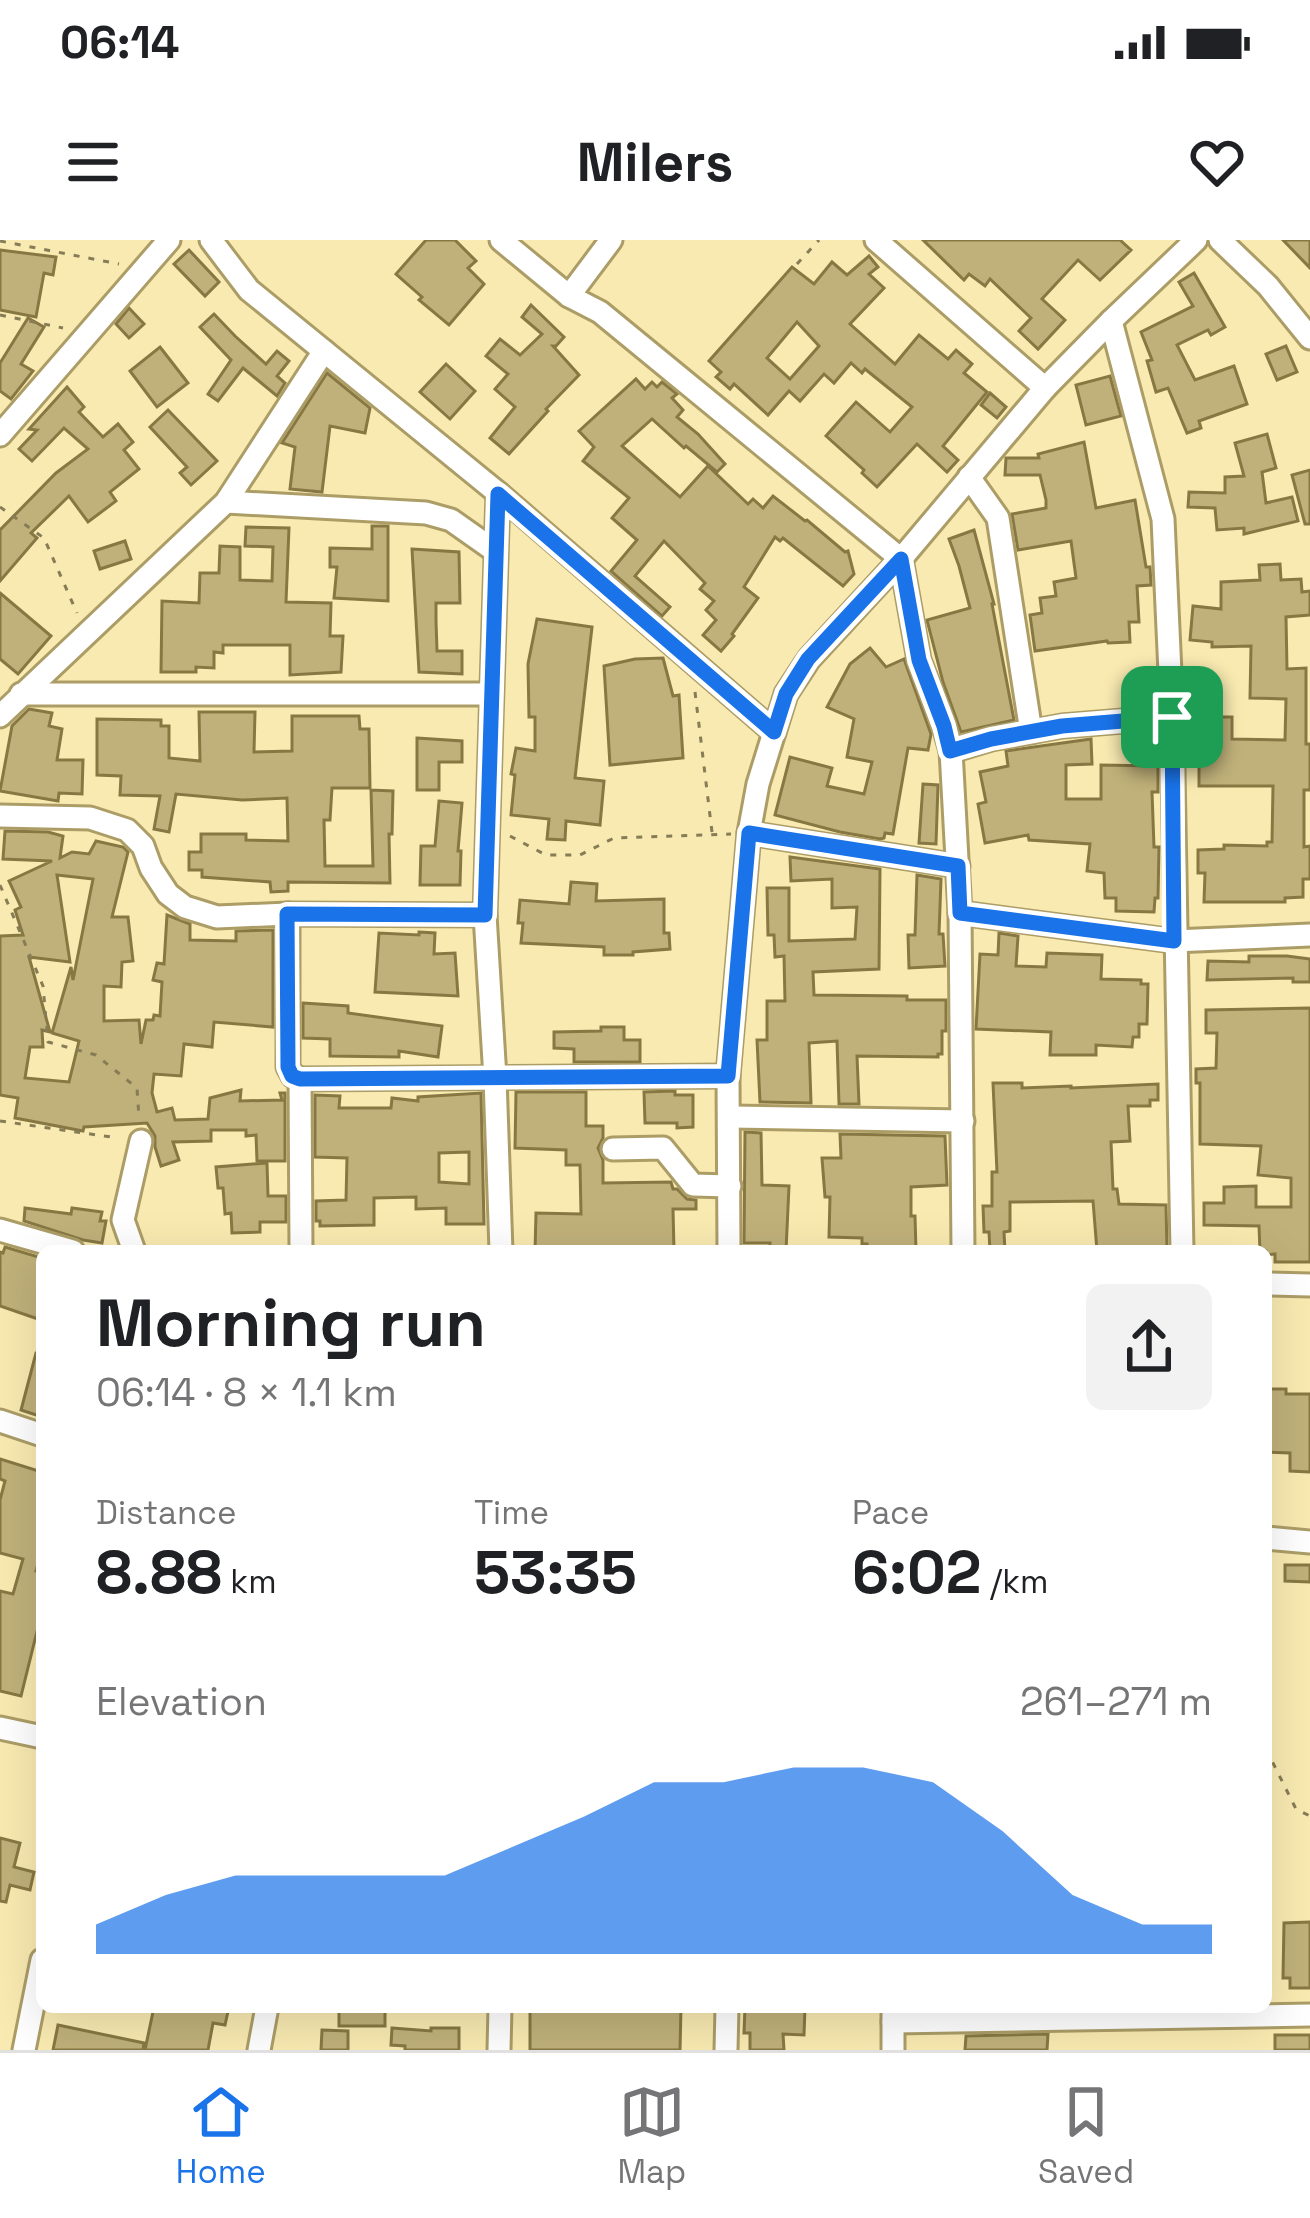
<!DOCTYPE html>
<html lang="en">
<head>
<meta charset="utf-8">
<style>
  :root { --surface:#fff; --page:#f2f2f2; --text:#202124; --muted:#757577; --line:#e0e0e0; --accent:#1a73e8 }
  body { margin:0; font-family:"Space Grotesk",sans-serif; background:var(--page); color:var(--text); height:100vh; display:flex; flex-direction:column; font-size:45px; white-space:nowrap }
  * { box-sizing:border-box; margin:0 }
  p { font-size:39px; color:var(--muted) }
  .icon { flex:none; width:66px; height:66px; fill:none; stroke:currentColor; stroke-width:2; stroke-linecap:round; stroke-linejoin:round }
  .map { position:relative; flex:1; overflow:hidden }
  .side { position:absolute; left:36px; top:1005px; width:1236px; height:768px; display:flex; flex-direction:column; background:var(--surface); border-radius:18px; box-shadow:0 12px 48px #0002 }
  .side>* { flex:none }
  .pin { position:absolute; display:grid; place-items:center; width:102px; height:102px; color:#fff; margin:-51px; border-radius:24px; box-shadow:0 6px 18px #0006 }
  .round { display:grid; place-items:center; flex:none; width:126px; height:126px; border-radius:18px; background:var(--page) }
  .headline { display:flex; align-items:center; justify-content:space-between; height:204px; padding:0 60px }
  h1 { font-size:66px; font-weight:800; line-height:90px }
  .stats { display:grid; grid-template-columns:repeat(3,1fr); gap:18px; height:204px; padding:12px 60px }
  .stats div { display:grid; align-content:center }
  .stats b { font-size:60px; font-weight:800 }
  .stats small { font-size:33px; font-weight:400 }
  .stats p { font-size:33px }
  .chart { height:336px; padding:24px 60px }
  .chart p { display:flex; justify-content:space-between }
  .chart svg { width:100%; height:216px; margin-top:12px; fill:var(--accent); opacity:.7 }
  .status { display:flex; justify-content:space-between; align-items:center; height:84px; padding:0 60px; background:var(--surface); direction:ltr }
  .status svg { height:33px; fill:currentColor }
  header { display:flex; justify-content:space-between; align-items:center; height:156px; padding:0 60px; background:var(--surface); font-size:54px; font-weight:800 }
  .menu { display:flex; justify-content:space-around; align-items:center; height:168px; border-top:3px solid var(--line); background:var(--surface); font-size:33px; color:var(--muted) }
  .menu a { display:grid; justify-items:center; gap:6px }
  .menu .selected { color:var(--accent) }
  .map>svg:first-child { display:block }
  .building { fill:#c0b17a; stroke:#877843; stroke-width:3; fill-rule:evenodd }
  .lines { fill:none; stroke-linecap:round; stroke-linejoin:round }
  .minor-casing { stroke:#ac9d67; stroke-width:27 }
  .path { stroke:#867c56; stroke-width:3; stroke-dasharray:6 9; stroke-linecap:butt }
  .minor { stroke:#fff; stroke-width:21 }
  .route-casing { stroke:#fff; stroke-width:24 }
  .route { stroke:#1a73e8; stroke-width:15 }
</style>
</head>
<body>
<div class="status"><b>06:14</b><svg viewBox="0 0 49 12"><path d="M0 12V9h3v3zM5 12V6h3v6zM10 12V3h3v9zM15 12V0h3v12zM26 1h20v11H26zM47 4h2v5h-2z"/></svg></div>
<header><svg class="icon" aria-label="menu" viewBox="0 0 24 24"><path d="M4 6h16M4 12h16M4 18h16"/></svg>Milers<svg class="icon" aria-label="heart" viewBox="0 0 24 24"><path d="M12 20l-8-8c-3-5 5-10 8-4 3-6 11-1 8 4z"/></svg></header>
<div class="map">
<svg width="1310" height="1810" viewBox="0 0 1310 1810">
  <rect width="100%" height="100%" fill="#f9eab1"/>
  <g class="building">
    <path d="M426 0H455L476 21 468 28 484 44 449 85 419 60 422 57 396 34Z"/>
    <path d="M923 0H1120L1131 10 1100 40 1078 20 1042 59 1065 80 1038 109 1019 91 1031 78 990 39 985 46 969 34 964 40Z"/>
    <path d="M1283 0H1310V28Z"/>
    <path d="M0 10 56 17 53 35 44 33 36 77 0 70Z"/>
    <path d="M189 10 219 42 205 56 174 24Z"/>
    <path d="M869 16 878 27 869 34 884 48 850 84 895 124 919 95 948 119 956 110 972 124 964 133 987 152 943 206 958 220 947 232 917 204 877 247 862 233 864 230 826 196 856 162 890 192 912 167 865 129 862 133 851 123 834 143 824 134 800 161 789 151 768 175 734 144 730 149 716 137 721 132 709 121 792 27 814 44 832 22 847 35ZM797 82 819 106 790 139 767 118Z"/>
    <path d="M1194 33 1225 87 1211 95 1208 90 1177 105 1195 140 1234 126 1247 164 1199 181 1201 188 1187 193 1168 148 1156 152 1147 121 1152 120 1141 92 1193 66 1179 42Z"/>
    <path d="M531 65 564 97 556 106H553L579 135 546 169 548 171 509 214 490 198 515 167 495 149 508 134 486 116 500 99 520 115 542 94 522 77Z"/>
    <path d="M129 68 144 84 129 98 116 84Z"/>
    <path d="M214 74 235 96 266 124 277 111 289 121 277 136 285 143 277 156 243 128 218 161 208 154 231 120 200 87Z"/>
    <path d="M28 78 44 87 21 124 33 131 11 159 0 151V123Z"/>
    <path d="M1286 106 1297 132 1277 140 1266 114Z"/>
    <path d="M160 107 188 143 157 167 130 131Z"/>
    <path d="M446 124 475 151 450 179 420 152Z"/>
    <path d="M327 133 370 168 365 193 330 186 322 252 290 249 295 207 282 203Z"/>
    <path d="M1110 136 1121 176 1086 185 1076 145Z"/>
    <path d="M636 139 645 149 652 142 657 147 662 142 677 154 672 158 683 170 677 177 698 194 725 224 717 232 686 206 684 208 652 179 622 206 680 257 708 226 748 264 753 259 763 268 773 256 805 281 807 280 845 312 848 311 854 334 843 346 783 298 780 301 775 297 744 347 758 358 732 394 734 396 721 411 703 395 716 380 706 370 714 361 700 349 705 343 664 301 635 336 670 367 662 376 611 331 637 300 612 278 629 258 583 221 594 207 579 191Z"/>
    <path d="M67 147 84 167 79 172 103 197 118 184 133 202 124 210 139 229 110 252 116 261 88 282 69 256 31 293 37 298 0 341V290L56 233 88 209 64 188 32 221 19 209 37 190 29 189Z"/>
    <path d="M990 153 1006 167 997 178 981 165Z"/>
    <path d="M168 170 217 221 191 245 180 233 187 227 150 187Z"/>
    <path d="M1267 194 1276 228 1262 232 1266 263 1292 257 1298 281 1244 294V288L1217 290 1215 268 1188 267 1189 252 1225 253V237L1244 236 1235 203Z"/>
    <path d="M1084 202 1096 268 1135 260 1146 327H1150L1151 345 1137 346 1139 382H1129L1130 402 1108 403 1107 401 1035 411 1030 375 1042 373 1040 358 1056 356 1054 342 1076 338 1071 301 1018 310 1012 274 1046 268V260L1040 235H1005L1006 218H1039L1038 214Z"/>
    <path d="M1310 230V284H1305L1292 235Z"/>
    <path d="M372 286H388V361L334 358 337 327H330V308L372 309Z"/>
    <path d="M246 287 289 288 286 362 331 363 330 396H343L341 432 290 435V405H223V413L214 412V428L196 427V432H161L162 361 199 363 200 333H219L220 306 240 307V340L272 341 273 307 245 306Z"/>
    <path d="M974 290 994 364H992L1014 480 961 492 943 442 927 380 970 368 959 326 949 299Z"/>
    <path d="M125 301 131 319 100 329 94 311Z"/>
    <path d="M412 309 459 312 460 363H436V381L437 411H462V434L419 432Z"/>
    <path d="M1280 324 1281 340 1301 339 1302 352 1310 351V375L1286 377 1287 429 1306 428V504H1310V550H1304V607L1310 606V639H1303V657L1285 658V662H1204L1205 633H1198V610L1224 609V605L1267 606V602H1272L1273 546H1199V526H1193V512H1196V468H1210V477H1232V499L1285 500 1286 459 1250 458 1251 406 1212 407V402L1190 400 1193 366 1221 369V342L1260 340 1259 325Z"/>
    <path d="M0 353 51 396 18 434 0 419Z"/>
    <path d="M537 379 592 387 575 538 604 541 600 585 566 581 565 600 547 599 549 579 511 575 515 535 511 534 516 508 535 511V477H529L528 424Z"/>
    <path d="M870 408 886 427 904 419 931 494 928 510 908 508 893 594 885 593 884 598 880 599 840 592 775 575 790 517 832 528 827 546 864 554 872 522 847 517 854 479 827 467 850 424Z"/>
    <path d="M663 418 673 456 679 455 683 518 610 525 604 426 635 419Z"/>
    <path d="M29 469 52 473 49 486 62 489 57 520H83L82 554 59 553 58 561 0 551 12 486Z"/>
    <path d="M199 472H255L254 512 292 511V476H359L360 489H369L370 548H332L330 580H324L325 626H373L371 550 393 551 392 594H389L390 643 288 642V651L271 652 270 642 202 637V630H189V612H201V594H246V600L288 601 287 558 242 560 176 554 169 592 154 589 160 556 120 555 121 536 97 535V479L161 480V486H169V518L200 521Z"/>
    <path d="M417 498 462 501V522H439V550H417Z"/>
    <path d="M1091 499 1092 524 1066 525V559H1101V525L1158 526V552H1152L1154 607H1159L1158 658H1155L1154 672 1116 671V658H1105L1104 633 1087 631 1090 604 1029 600 1028 595 985 603 978 564 986 562 980 532 1008 526 1006 511Z"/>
    <path d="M923 544 938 545 936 604 919 603Z"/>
    <path d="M439 561 462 563 458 611H461L460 645H420L421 606H435Z"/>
    <path d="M5 591 48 592 63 596 60 618 72 612 89 614 96 601 123 607 128 612 112 677H128L133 721 122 722 121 747 104 746V781L139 780 141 804 146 780H153L154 775 160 776 162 742 153 740 157 723 164 724 167 675 190 684V700L236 701V691L273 690V787L214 782 212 807 184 804 181 836 154 834 152 853 157 872 172 868 175 880 208 879 210 858 241 850 240 861 282 860 280 853H285V921H257L256 895 246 896V890H211V901L173 902 179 920 161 926 155 907V896L147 883 84 887 83 891 15 878 18 858 0 855V696L23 695 15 670 21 667 9 641 52 621 3 619ZM57 635 93 639 73 740 71 727 52 793 79 801 69 842 25 838 30 807H43L42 790 50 792 29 717 70 722Z"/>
    <path d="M790 617 880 629 879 729 813 732 814 755 907 756V760H946V791H942V814H938V817L857 816 859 864H839L837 801 809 803 811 863 760 862 757 800H767V761H785L784 716 775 717 774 695H768L767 648H789V701L855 699 857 667 832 668V639L791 641Z"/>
    <path d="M917 635 941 639 939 694H943L945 726 909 728 908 695H915Z"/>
    <path d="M571 642 597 644 596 661 664 659V693H669L670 709 633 712V715H604V707L521 703 523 683H518L520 660 569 664Z"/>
    <path d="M419 692 435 693 434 714 455 713 458 756 375 752 379 693 419 695Z"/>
    <path d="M999 693 1018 696 1016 726 1046 727 1047 713 1102 715 1101 739 1141 740V744H1148L1147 784H1139V797H1133L1132 807 1096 805V815H1050L1051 792 976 789 980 714 998 715Z"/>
    <path d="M1249 716H1287L1310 719V742H1293V738L1207 740 1208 721 1249 722Z"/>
    <path d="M303 763 348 766V773L442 786 438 817 399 811V817L330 816V799L303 798Z"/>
    <path d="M1310 768V1022H1275V1014L1266 1015V1011H1260L1259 986 1204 985V963H1224V947L1256 946V967H1291V938L1258 935 1261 906 1200 904V843H1196V829L1216 828 1217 793H1206V770Z"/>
    <path d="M601 787H624V800H640V822H574V809L554 808V792L601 791Z"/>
    <path d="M993 843H1022V848L1071 846V848L1158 844V860H1150V866H1128L1130 901 1111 902 1113 949H1117L1119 964 1166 965 1167 1011H1097L1093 961 1010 962V991L1004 992 1005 1011H990L989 992H984L983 966H992V932H997Z"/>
    <path d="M675 851V855H693V887L677 888V883H645L644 852Z"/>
    <path d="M516 852H586V886H603V898L598 908 603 920V943L671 942 673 949H677L687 959 696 960V969H673L674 1011H535L536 973 581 974 580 925H566V910L515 908Z"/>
    <path d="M481 853 484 984H446V968L416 969V957L374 958V985L320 986V981H316V961L346 960 347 918 315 917V855L340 856 339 868H391L392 858 418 861V857ZM469 912V944L439 942V913Z"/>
    <path d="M745 892 761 893 762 945 789 946 786 1011H770V1003H744Z"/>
    <path d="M840 894 945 896 947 945 911 947V976H915L916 1011H867V1004H862V998L829 997 830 957H825L822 918H841Z"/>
    <path d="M267 923 268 956H286V982H260V992L232 993 231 973 225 974 223 948H218L216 927Z"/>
    <path d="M25 968 71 974 72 968 102 972 100 981H106L102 1003 83 1000 24 981Z"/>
    <path d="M5 1007 42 1018V1068L38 1079 0 1066V1012L3 1013Z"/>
    <path d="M36 1113H42V1177L21 1170Z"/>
    <path d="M1268 1149H1286V1154H1310V1232L1290 1231V1213L1266 1212Z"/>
    <path d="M0 1219 42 1232V1308L36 1331 42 1333V1371L21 1456 0 1451V1351L13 1354 23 1319 0 1313V1260L5 1241 0 1239Z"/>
    <path d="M1285 1325H1310V1342L1285 1341Z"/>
    <path d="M0 1598 20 1603 14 1627 34 1632 30 1650 10 1645 6 1662 0 1661Z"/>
    <path d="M1310 1682V1748H1290V1738H1283L1284 1683Z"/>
    <path d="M154 1767H229L225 1785 213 1783 208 1810H145Z"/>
    <path d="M530 1767H681L680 1810H530Z"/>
    <path d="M745 1767H805L804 1795 783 1794 784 1810H750V1793H744Z"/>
    <path d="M385 1768V1786H339V1769Z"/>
    <path d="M58 1785 144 1803 143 1810H53Z"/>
    <path d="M392 1788 431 1791V1788H459V1810H405V1806L391 1805Z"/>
    <path d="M322 1790 348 1791V1810H321Z"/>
    <path d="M1048 1794 1047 1810H965L966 1796Z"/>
    <rect x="1275" y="1795" width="35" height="15"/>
  </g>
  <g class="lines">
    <g class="minor-casing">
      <g id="minor">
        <path d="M211 0 249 50 498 253 774 492"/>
        <path d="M501 0 569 56 600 72 901 319 919 420 944 486 951 511 960 673 963 1011"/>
        <path d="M876 0 1045 148"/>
        <path d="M1220 0 1268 46 1310 98"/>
        <path d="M569 56 611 0"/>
        <path d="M1111 81 1163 279 1172 477 1182 1011"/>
        <path d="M0 195 169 0"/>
        <path d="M969 237 998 278 1031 492"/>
        <path d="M498 253 485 675 495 838 501 1011"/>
        <path d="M226 262 426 273 451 280 495 311"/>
        <path d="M21 454H490"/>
        <path d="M0 476 226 262 324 111"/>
        <path d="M951 511 991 499 1062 486 1172 477"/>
        <path d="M0 576 90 578 127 590 143 606 151 628 168 654 185 667 217 677 288 674 485 675"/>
        <path d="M749 593 958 626"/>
        <path d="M960 673 1174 701 1310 695"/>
        <path d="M288 674V827L293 836 300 839 301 1011"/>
        <path d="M300 839 728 836"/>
        <path d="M730 877 963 881"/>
        <path d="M613 909 663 908 693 945 730 946"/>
        <path d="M0 990 73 1011"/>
        <path d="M134 1011 123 980 141 901"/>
        <path d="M729 1011 728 836 749 593 758 544 786 454 809 419 901 319 1045 148 1111 81 1196 0"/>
        <path d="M1266 1044 1310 1045"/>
        <path d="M0 1181 42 1195"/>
        <path d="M1266 1298 1310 1302"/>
        <path d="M0 1488 42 1497"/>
        <path d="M893 1768V1810"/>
        <path d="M893 1782 1310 1775"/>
        <path d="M24 1810 42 1720"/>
        <path d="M259 1810 267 1767"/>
        <path d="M499 1810 500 1767"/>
        <path d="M726 1810 727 1767"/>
      </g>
    </g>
    <g class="path">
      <path d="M0 1 119 24"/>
      <path d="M797 24 819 0"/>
      <path d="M0 75 63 88"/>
      <path d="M0 267 44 298 77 373"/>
      <path d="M695 452 712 592"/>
      <path d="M510 596 546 615H580L614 598 731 594"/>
      <path d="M0 645 43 746 48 802 96 815 137 848 139 878"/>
      <path d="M0 881 118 898"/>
      <path d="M1266 1509 1296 1569 1310 1576"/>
    </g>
    <use href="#minor" class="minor"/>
  </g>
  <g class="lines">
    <g class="route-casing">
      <path id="route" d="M498 254 774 492 786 454 808 419 901 319 919 420 944 486 950 511 991 499 1062 486 1172 477 1174 701 960 673 958 626 749 593 728 836 300 839 292 836 288 827 287 674 485 675Z"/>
    </g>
    <use href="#route" class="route"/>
  </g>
</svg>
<div class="pin" style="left:1172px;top:477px;background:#1e9e55"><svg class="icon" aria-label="arrive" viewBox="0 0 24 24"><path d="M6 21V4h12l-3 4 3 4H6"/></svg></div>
<section class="side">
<div class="headline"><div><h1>Morning run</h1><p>06:14 · 8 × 1.1 km</p></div><a class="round"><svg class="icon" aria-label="share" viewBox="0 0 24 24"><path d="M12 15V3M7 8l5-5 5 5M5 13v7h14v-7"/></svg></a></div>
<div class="stats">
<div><p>Distance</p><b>8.88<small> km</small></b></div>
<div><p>Time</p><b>53:35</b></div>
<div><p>Pace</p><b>6:02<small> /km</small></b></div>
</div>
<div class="chart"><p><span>Elevation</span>261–271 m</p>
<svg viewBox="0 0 160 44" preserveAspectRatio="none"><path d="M0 44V38L10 32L20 28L30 28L40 28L50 28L60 22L70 16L80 9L90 9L100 6L110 6L120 9L130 19L140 32L150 38L160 38V44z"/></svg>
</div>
</section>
</div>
<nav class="menu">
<a class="selected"><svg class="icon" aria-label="home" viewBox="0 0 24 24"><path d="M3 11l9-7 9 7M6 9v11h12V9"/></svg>Home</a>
<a><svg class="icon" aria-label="map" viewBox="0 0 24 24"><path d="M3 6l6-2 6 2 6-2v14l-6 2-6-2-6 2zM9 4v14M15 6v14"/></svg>Map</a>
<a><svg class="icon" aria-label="saved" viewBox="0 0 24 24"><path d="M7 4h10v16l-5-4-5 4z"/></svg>Saved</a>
</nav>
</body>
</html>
